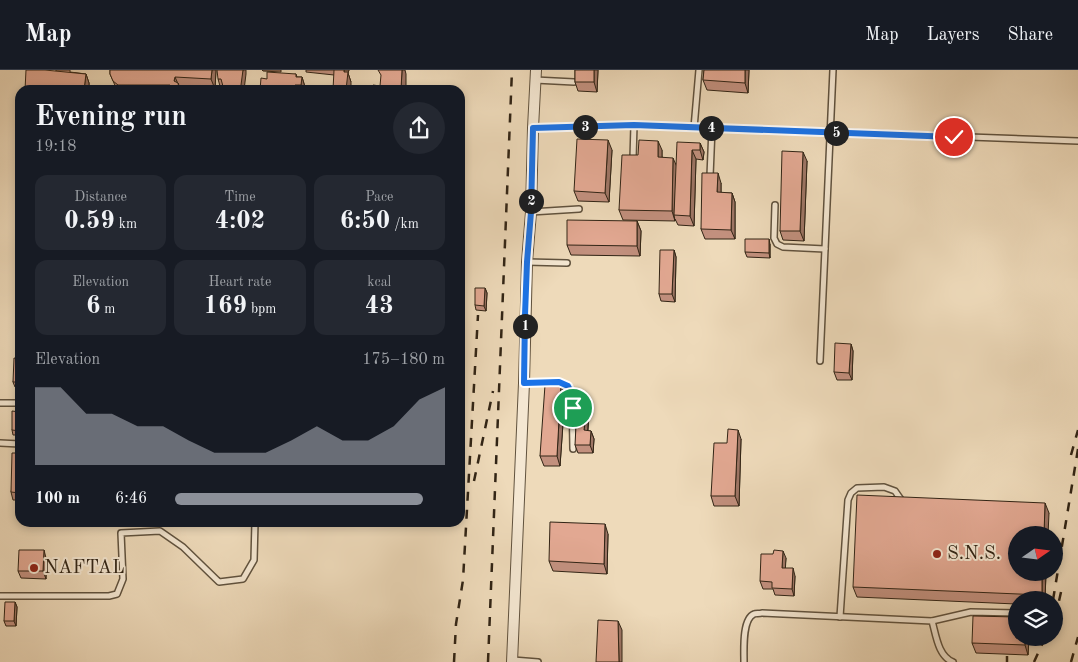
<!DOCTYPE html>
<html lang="en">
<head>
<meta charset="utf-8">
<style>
  :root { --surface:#171b24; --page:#242831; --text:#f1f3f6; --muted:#9ea1a6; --line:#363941; --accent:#8c9099 }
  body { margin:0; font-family:"Old Standard TT",serif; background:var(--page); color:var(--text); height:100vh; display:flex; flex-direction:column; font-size:19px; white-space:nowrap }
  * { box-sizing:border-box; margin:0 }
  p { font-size:16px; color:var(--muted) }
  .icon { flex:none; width:28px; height:28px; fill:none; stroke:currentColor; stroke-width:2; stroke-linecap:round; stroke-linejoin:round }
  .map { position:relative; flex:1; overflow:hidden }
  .drawer { position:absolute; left:15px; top:15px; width:450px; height:442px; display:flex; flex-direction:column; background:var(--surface); border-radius:15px; box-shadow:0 2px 8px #0003 }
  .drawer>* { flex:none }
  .needle { width:32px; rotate:76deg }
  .buttons { position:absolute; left:1008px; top:456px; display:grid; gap:10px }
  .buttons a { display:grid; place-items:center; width:55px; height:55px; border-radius:50%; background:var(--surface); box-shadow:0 2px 8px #0003; font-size:25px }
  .pin { position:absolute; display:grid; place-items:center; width:42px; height:42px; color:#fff; margin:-21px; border:2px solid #fff; border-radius:50%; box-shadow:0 1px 5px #0007 }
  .km { position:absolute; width:25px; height:25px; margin:-12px; border-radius:50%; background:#222; color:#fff; font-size:14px; line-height:25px; text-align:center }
  .round { display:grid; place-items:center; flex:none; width:52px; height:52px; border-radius:26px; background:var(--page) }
  .head { display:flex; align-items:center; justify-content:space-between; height:85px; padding:0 20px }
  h1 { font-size:28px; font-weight:600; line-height:38px }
  .stats { display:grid; grid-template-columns:repeat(3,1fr); gap:8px; height:85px; padding:5px 20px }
  .stats div { display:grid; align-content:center; border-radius:12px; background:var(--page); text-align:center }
  .stats b { font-size:25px; font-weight:600 }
  .stats small { font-size:14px; font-weight:400 }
  .stats p { font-size:14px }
  .chart { height:140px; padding:10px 20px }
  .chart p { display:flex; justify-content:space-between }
  .chart svg { width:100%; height:90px; margin-top:5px; fill:var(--accent); opacity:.7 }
  ul { padding:0 20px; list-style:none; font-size:16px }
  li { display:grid; grid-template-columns:80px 60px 1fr; align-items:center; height:38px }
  li i { height:12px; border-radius:6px; background:var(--accent) }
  header { display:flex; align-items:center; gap:30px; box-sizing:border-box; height:70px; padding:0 25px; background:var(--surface); border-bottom:1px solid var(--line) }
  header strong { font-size:24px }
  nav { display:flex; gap:28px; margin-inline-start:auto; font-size:18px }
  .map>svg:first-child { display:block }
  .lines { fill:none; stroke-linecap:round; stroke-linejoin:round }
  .lane-casing { stroke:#60523e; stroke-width:8 }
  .street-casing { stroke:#60523e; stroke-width:12 }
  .lane { stroke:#f4e7d2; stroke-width:5 }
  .street { stroke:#f4e7d2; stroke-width:10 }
  .rail { stroke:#312415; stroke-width:2.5; stroke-dasharray:9 9; stroke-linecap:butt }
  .wall { fill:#c2907e; stroke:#312415 }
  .shaded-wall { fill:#9e7666; stroke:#312415 }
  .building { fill:#e2a892; stroke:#312415 }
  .route-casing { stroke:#fff; stroke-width:10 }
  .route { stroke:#1a73e8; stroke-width:6 }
  .poi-dot { fill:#8f2418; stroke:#f4e7d2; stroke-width:2 }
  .labels { text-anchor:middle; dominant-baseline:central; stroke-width:4; stroke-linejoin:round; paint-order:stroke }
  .poi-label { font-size:19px; fill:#312415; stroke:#f4e7d2; text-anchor:start }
</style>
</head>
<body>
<header>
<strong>Map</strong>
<nav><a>Map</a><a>Layers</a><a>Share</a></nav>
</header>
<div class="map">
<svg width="1078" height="592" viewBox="0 0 1078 592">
  <rect width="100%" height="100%" fill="#eedaba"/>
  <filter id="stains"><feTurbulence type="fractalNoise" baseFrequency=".004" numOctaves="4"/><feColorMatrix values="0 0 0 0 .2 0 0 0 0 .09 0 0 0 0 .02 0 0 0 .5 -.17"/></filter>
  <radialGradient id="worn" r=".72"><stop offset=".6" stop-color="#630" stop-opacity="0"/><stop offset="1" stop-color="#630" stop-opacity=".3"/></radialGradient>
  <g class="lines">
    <g class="lane-casing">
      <g id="lane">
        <path d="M535 10 574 12"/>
        <path d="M533 58 634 55 1078 71"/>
        <path d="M694 58 699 0"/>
        <path d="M633 88 634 55"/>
        <path d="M710 106 712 58"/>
        <path d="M775 135 774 168 777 174 783 177 825 179"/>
        <path d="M531 142 579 139"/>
        <path d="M527 192 567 193"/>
        <path d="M820 291 833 0"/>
        <path d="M524 313 559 312 568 316 572 324 573 379"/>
        <path d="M0 333H20"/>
        <path d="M0 373 20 374"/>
        <path d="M0 526H109L117 524 123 509 121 463 160 461 183 477 219 512 243 509 254 490 255 452"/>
        <path d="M840 547 848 430 851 423 857 418 884 417 895 421 902 431"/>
        <path d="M932 551 971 542 1016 543"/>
        <path d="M513 590 538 592"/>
        <path d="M744 592C744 580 742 549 754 544 756 543 759 544 762 543L932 551C936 565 938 586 953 592"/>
      </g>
    </g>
    <g class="street-casing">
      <path id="street" d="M512 592 524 313 527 192 531 142 533 58 536 0"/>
    </g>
    <use href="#lane" class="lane"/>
    <use href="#street" class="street"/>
    <g class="rail">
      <path d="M1071 385 1078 360"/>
      <path d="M474 411 493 321"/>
      <path d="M1053 530 1078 379"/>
      <path d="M1054 548 1059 531 1061 522"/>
      <path d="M454 592 456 554 463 510 478 245"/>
      <path d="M488 592 512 0"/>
      <path d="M1007 592V586"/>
      <path d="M1034 592 1045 568"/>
      <path d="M1071 592 1078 567"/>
    </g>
  </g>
  <g class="wall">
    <path d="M56 0H70V2L86 4 89 13V20H25L56 1Z"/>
    <path d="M110 0H216L215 19 179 17 181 20H117L110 4Z"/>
    <path d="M262 0H281V2L263 1Z"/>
    <path d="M306 0H349L348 3 351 12 334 5 306 2Z"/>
    <path d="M575 0H598L597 22 578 21 575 12Z"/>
    <path d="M704 0H749L748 23 707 20 703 10Z"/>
    <path d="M246 4 223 16H220L218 9Z"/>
    <path d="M296 4 297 7H302L305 17V20H260L267 9Z"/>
    <path d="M700 73 704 82 703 90 696 89 694 156 678 155 675 149V151L623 150 619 140 638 85 662 80V87L676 94Z"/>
    <path d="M612 80 609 132 578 131 574 121Z"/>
    <path d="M807 91 804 171 783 170 780 161Z"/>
    <path d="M721 113V123H732L735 132V169H705L701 159Z"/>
    <path d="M637 151 641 161 640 186 571 185 567 175Z"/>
    <path d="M770 174V188L747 187 745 182Z"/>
    <path d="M674 180 676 187 675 232 661 231 659 224Z"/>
    <path d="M485 218 487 223 486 241 476 240 475 235Z"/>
    <path d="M851 274 853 281 852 310H837L834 302Z"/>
    <path d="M20 289V317H15L13 312Z"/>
    <path d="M565 325 560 396H544L540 386Z"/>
    <path d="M20 342V365H13L12 360Z"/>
    <path d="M589 343 588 361H591L594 369 593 383H578L575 375Z"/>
    <path d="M741 369 739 436H714L711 426Z"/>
    <path d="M20 383V430H13L11 422Z"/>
    <path d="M1049 443 1016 502H1046L1045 530H1016V534L857 527 853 517Z"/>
    <path d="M608 464 607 504 553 501 549 491Z"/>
    <path d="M46 488V509L21 508 18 501Z"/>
    <path d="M786 488 785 498 795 506 794 526 775 525 773 519H763L760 511Z"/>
    <path d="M15 532 17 537 16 556H6L4 551Z"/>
    <path d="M1016 568H1029L1028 585 976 583 972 573Z"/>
  </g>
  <g class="shaded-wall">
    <path d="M212 0H216L215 19 211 9Z"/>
    <path d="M243 0H246V4L244 20H238Z"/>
    <path d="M344 0H349L348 3 351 12V20H346Z"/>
    <path d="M402 0H405L406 4V20H401Z"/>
    <path d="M594 0H598L597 22 594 12Z"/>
    <path d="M745 0H749L748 23 745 13Z"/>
    <path d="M86 4 89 13V20H84Z"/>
    <path d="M175 7 179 16 178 13 181 20H176L174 11Z"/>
    <path d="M302 7 305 17V20H303L301 15Z"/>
    <path d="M608 70 612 80 609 132 605 123Z"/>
    <path d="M658 71 662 80V97L658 87Z"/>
    <path d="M700 73 704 82 703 90 700 80Z"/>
    <path d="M692 80 696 89 694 156 690 146Z"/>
    <path d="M803 82 807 91 804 171 800 161Z"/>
    <path d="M673 88 677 97 674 145 675 151 672 141Z"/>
    <path d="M718 103 721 113V132L717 122Z"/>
    <path d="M732 123 735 132V169L731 160Z"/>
    <path d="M637 151 641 161 640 186 637 176Z"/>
    <path d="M769 169 770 174V188L769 183Z"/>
    <path d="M674 180 676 187 675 232 672 224Z"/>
    <path d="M485 218 487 223 486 241 484 236Z"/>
    <path d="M851 274 853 281 852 310 849 303Z"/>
    <path d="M561 315 565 325 560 396 557 386Z"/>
    <path d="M587 336 589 343 587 368 584 360Z"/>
    <path d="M738 360 741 369 739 436 735 426Z"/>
    <path d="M591 361 594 369 593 383 590 375Z"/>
    <path d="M1045 433 1049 443 1048 465H1044Z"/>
    <path d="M605 454 608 464 607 504 604 494Z"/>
    <path d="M44 480 46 488V509L43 501Z"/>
    <path d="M783 481 786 488 785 505 782 498Z"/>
    <path d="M793 498 795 506 794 526 792 519Z"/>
    <path d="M1042 502H1046L1045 530H1043L1042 525Z"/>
    <path d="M15 532 17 537 16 556 14 551Z"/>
    <path d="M618 551 622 560V592H619Z"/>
    <path d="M1025 568H1029L1028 585 1025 575Z"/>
  </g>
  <g class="building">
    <path d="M26 0H45L86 4 84 20H25Z"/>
    <path d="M110 0H212L211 9 175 7 174 11 178 13 179 18 176 20H172L170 18V15H118L113 11 110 4Z"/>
    <path d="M217 0H243L241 15 238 20H224L221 9H218Z"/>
    <path d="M334 0H344V2H348L346 20H333Z"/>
    <path d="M378 0H402L401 20H373V15L380 16 381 5Z"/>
    <rect x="575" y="0" width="19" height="12"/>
    <path d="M704 0H745V13L703 10Z"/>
    <path d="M267 2 296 4V7H302L301 15H295V19L273 18 272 20H260L261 8 267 9Z"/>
    <path d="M577 69 608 70 605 123 574 121Z"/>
    <path d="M639 70 658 71V87L673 88 672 141 619 140 622 85H638Z"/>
    <path d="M677 72 700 73V80H692L690 146 674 145Z"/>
    <path d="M782 81 803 82 800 161H780Z"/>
    <path d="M702 103H718L717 122 732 123 731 160 701 159Z"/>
    <path d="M567 150 637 151V176L567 175Z"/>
    <path d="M745 169H769V183L745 182Z"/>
    <path d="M660 180H674L672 224H659Z"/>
    <path d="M475 218H485L484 236 475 235Z"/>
    <path d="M835 273 851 274 849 303 834 302Z"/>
    <path d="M14 288 20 289V312H13Z"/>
    <path d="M545 315H561L557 386H540Z"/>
    <path d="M577 336H587L584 360 591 361 590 375H575Z"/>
    <path d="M12 341 20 342V361L12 360Z"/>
    <path d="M728 359 738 360 735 426H711L714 373H727Z"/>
    <path d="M12 383H20V423L11 422Z"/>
    <path d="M857 425 1045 433 1044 465H1016V502H1042V525L853 517Z"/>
    <path d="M550 452 605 454 604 494 549 491Z"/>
    <path d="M19 480H44L43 501H18Z"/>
    <path d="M774 480 783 481 782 498H793L792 519 772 518V512L760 511 761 484H773Z"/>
    <path d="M5 532H15L14 551H4Z"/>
    <path d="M973 546 1016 547V568H1025V575L972 573Z"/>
    <path d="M598 550 618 551 619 592H596Z"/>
  </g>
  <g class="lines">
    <g class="route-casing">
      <path id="route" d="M573 338 572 324 568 316 559 312 524 313 525 245 527 192 531 142 533 58 634 55 954 67"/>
    </g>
    <use href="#route" class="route"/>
  </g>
  <g class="poi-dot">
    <circle cx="937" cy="484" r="5"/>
    <circle cx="34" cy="498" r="5"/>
  </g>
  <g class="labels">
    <g class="poi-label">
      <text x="947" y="484">S.N.S.</text>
      <text x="44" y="498">NAFTAL</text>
    </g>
  </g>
  <rect width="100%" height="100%" filter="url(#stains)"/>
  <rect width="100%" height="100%" fill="url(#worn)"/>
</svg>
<div class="buttons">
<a><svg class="needle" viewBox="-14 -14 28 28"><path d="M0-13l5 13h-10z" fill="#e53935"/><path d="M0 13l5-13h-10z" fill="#9ea1a6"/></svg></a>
<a><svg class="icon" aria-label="layers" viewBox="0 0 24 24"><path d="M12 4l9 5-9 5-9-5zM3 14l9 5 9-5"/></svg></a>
</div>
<div class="pin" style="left:573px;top:338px;background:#1e9e55"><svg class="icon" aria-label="arrive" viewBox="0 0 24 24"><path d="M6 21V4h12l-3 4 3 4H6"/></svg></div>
<div class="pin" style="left:954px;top:67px;background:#d93025"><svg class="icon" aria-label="check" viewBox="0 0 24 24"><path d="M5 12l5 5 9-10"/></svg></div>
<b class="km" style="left:525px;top:256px">1</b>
<b class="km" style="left:531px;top:131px">2</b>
<b class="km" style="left:585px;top:57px">3</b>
<b class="km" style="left:711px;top:58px">4</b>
<b class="km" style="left:836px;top:63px">5</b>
<section class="drawer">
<div class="head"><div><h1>Evening run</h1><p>19:18</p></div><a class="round"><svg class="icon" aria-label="share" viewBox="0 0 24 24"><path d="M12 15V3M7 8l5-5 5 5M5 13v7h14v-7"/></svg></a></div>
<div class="stats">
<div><p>Distance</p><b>0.59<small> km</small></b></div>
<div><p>Time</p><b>4:02</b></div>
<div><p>Pace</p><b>6:50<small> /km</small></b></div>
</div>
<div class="stats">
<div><p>Elevation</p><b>6<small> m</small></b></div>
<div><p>Heart rate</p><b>169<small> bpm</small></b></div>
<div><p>kcal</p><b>43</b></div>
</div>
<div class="chart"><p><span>Elevation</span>175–180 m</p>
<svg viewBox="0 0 160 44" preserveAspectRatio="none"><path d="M0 44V6L10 6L20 19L30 19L40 25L50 25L60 32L70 38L80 38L90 38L100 32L110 25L120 32L130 32L140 25L150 12L160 6V44z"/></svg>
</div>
<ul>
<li><b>100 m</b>6:46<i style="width:92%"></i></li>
</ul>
</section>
</div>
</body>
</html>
